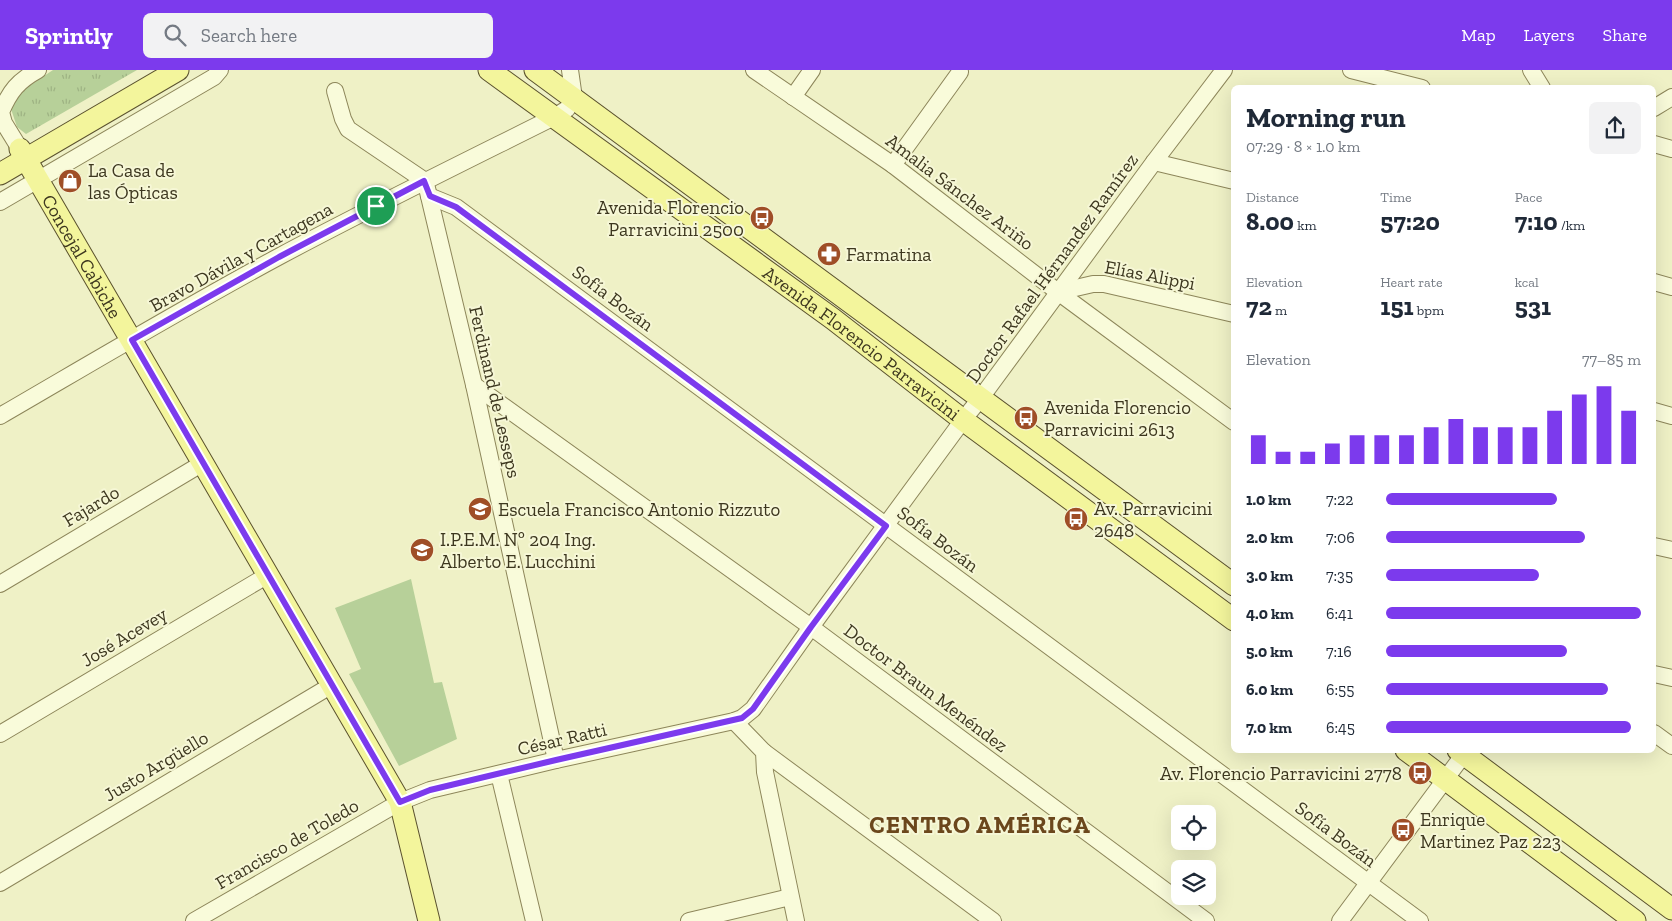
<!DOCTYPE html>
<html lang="en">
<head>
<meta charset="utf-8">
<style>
  :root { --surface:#fff; --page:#f2f2f3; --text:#1f2937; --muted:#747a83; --accent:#7c3aed }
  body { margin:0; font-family:"Zilla Slab",serif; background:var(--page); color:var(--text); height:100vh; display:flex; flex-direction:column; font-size:19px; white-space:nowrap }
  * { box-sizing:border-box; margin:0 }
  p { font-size:16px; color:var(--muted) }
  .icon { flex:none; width:28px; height:28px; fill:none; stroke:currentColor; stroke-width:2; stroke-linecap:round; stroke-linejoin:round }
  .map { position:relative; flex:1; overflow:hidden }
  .sheet { position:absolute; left:1231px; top:15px; width:425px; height:668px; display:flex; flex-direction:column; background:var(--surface); border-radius:8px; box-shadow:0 5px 20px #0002 }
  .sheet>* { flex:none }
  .buttons { position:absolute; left:1171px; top:735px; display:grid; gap:10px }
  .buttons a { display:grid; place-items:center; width:45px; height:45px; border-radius:8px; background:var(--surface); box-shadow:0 5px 20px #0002; font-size:25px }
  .pin { position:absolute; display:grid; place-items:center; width:42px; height:42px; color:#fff; margin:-21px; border:2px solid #fff; border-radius:50%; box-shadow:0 1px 5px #0007 }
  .round { display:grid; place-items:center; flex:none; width:52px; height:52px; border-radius:8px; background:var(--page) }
  .head { display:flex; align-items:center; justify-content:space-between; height:85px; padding:0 15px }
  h1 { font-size:28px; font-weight:700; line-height:38px }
  .stats { display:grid; grid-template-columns:repeat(3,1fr); gap:8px; height:85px; padding:5px 15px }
  .stats div { display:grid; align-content:center }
  .stats b { font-size:25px; font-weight:700 }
  .stats small { font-size:14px; font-weight:400 }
  .stats p { font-size:14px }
  .chart { height:140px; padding:10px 15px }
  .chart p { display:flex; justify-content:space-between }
  .chart svg { width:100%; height:90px; margin-top:5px; stroke:var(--accent); stroke-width:6 }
  ul { padding:0 15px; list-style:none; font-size:16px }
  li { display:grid; grid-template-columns:80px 60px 1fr; align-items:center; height:38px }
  li i { height:12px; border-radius:6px; background:var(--accent) }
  header { display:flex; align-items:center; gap:30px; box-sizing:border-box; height:70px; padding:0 25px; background:var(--accent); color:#fff }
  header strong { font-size:24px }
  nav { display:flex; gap:28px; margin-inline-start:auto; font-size:18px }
  .search { width:350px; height:45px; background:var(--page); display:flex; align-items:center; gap:12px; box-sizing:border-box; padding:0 18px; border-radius:8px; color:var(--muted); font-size:19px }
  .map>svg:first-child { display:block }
  .park { fill:url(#park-tufts) }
  .garden { fill:#b7d099 }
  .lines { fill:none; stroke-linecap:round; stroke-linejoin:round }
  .minor-casing { stroke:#8d865a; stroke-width:18 }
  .major-casing { stroke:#5b522e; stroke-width:23 }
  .minor { stroke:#f9fbda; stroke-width:16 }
  .major { stroke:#f3f59c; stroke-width:21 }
  .route-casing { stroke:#fff; stroke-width:10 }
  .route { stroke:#7c3aed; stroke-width:6 }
  .labels { text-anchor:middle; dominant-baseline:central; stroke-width:4; stroke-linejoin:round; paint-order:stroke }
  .poi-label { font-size:19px; fill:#3d371f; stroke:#f6f7d6; text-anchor:start }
  .street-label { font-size:19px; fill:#3d371f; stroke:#f6f7d6 }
  .district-label { font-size:24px; font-weight:bold; letter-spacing:1px; fill:#6b471c; stroke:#f6f7d6 }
</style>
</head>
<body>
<header>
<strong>Sprintly</strong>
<div class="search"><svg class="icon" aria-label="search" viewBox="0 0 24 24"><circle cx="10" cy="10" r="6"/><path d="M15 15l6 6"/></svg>Search here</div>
<nav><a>Map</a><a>Layers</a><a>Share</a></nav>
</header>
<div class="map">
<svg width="1672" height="851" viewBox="0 0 1672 851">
  <defs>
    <pattern id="park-tufts" width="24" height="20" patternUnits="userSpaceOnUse" patternTransform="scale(1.25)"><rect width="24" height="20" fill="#b7d099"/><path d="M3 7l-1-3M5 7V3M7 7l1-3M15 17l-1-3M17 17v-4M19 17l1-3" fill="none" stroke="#9eb383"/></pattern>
  </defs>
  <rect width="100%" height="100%" fill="#eff1c6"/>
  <path class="park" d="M53 0H137L26 64 17 57 10 36 20 22Z"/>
  <path class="garden" d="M411 509 434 613 442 612 457 669 399 696 349 604 361 599 335 538Z"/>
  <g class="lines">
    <g class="minor-casing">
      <g id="minor">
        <path d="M754 0 893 95 1058 222 1234 352"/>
        <path d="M1351 0 1422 18"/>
        <path d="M1531 0 1542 18"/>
        <path d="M335 21 343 49 348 59 425 111"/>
        <path d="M793 27 812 0"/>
        <path d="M1654 38 1672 27"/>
        <path d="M1654 74 1672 79"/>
        <path d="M20 79 4 53 1 42C10 21 18 11 38 0"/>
        <path d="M1154 92 1234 111"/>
        <path d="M893 95 960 2"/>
        <path d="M427 118 474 315 556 690"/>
        <path d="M429 126 456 137 1420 851"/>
        <path d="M0 132 214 7 220 0"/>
        <path d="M1654 212 1672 217"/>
        <path d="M1058 222 1093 214H1104L1234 244"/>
        <path d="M474 315 811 557 1206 851"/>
        <path d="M1654 341 1672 346"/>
        <path d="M0 346C93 292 185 237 280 186 370 138 462 93 554 47L567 39 574 28 570 0"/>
        <path d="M1654 476 1672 480"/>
        <path d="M0 514 203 393"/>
        <path d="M1654 604 1672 608"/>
        <path d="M734 651 764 682 765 702 796 851"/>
        <path d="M1654 663 1672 676"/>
        <path d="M0 664 268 505"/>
        <path d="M764 682 993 851"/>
        <path d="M499 704 534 851"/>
        <path d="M0 813 332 615"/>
        <path d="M194 851 400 732 430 720 556 690 734 651 742 648 753 639 811 557 963 350 980 329 1154 92 1224 0"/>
        <path d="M689 851 790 827"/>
        <path d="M1340 851 1467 680"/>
      </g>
    </g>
    <g class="major-casing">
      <g id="major">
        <path id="s1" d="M489 0 833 249 963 350 1234 550"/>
        <path d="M535 0 1234 515"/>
        <path id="s2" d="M20 79 400 732 429 851"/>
        <path d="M0 104 178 0"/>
        <path d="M1406 680 1635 851"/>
        <path d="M1458 680 1672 839"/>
      </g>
    </g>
    <use href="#minor" class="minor"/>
    <use href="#major" class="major"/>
  </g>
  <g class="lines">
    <g class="route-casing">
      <path id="route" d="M424 111 430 126 456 137 886 456 811 557 753 639 742 648 556 690 430 720 400 732 132 270 279 187Z"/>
    </g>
    <use href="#route" class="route"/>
  </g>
  <defs>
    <g id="shop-disc" transform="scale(1.25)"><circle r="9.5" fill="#9f4e27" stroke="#f6f7d6"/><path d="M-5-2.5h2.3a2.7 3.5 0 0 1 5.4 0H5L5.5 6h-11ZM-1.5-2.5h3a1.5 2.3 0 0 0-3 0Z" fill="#fff"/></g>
    <g id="bus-disc" transform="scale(1.25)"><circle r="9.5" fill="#9f4e27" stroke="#f6f7d6"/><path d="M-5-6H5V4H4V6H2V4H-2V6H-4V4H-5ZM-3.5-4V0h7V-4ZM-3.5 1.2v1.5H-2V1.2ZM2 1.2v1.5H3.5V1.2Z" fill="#fff"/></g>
    <g id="pharmacy-disc" transform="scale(1.25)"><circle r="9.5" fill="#9f4e27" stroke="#f6f7d6"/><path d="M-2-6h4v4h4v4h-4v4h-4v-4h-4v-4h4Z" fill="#fff"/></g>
    <g id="school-disc" transform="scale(1.25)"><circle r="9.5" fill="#9f4e27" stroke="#f6f7d6"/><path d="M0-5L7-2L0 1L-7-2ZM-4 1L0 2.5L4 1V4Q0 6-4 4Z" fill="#fff"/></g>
    <g id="university-disc" transform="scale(1.25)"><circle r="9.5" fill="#9f4e27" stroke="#f6f7d6"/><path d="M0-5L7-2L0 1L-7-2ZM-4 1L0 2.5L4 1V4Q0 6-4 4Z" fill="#fff"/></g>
  </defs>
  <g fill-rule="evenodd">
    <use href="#shop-disc" x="70" y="111"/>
    <use href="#bus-disc" x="762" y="148"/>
    <use href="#pharmacy-disc" x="829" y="184"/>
    <use href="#bus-disc" x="1026" y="348"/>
    <use href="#school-disc" x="480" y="439"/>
    <use href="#bus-disc" x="1076" y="449"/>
    <use href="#university-disc" x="422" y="480"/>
    <use href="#bus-disc" x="1420" y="703"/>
    <use href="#bus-disc" x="1403" y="760"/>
  </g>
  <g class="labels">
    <g class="poi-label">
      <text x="88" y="100">La Casa de<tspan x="88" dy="22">las Ópticas</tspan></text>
      <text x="744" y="137" text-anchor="end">Avenida Florencio<tspan x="744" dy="22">Parravicini 2500</tspan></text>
      <text x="846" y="184">Farmatina</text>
      <text x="1044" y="337">Avenida Florencio<tspan x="1044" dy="22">Parravicini 2613</tspan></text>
      <text x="1094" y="438">Av. Parravicini<tspan x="1094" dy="22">2648</tspan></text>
      <text x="498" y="439">Escuela Francisco Antonio Rizzuto</text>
      <text x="440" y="469">I.P.E.M. Nº 204 Ing.<tspan x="440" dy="22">Alberto E. Lucchini</tspan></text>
      <text x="1402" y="703" text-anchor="end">Av. Florencio Parravicini 2778</text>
      <text x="1420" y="749">Enrique<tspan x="1420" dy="22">Martinez Paz 223</tspan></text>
    </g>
    <g class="street-label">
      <text transform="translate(960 122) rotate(37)">Amalia Sánchez Ariño</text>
      <text stroke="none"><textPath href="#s2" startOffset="124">Concejal Cabiche</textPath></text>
      <text transform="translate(241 187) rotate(-29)">Bravo Dávila y Cartagena</text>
      <text transform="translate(1052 198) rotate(-54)">Doctor Rafael Hérnandez Ramírez</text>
      <text transform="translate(1150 205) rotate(11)">Elías Alippi</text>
      <text transform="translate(613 228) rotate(37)">Sofía Bozán</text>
      <text stroke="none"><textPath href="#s1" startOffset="462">Avenida Florencio Parravicini</textPath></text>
      <text transform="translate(495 322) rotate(77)">Ferdinand de Lesseps</text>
      <text transform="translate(91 436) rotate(-31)">Fajardo</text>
      <text transform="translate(938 469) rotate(37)">Sofía Bozán</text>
      <text transform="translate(124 567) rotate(-31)">José Acevey</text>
      <text transform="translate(926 618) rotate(37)">Doctor Braun Menéndez</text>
      <text transform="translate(562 669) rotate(-13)">César Ratti</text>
      <text transform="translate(156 696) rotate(-31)">Justo Argüello</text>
      <text transform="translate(1336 764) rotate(37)">Sofía Bozán</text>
      <text transform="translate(287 774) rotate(-30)">Francisco de Toledo</text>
    </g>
    <g class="district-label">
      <text x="980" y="754">CENTRO AMÉRICA</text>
    </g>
  </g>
</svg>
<div class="buttons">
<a><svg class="icon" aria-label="locate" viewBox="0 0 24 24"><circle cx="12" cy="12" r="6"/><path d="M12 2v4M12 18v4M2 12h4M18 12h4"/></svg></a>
<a><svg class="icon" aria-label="layers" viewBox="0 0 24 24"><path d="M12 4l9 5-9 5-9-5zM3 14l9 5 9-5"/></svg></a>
</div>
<div class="pin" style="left:376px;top:136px;background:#1e9e55"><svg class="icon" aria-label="arrive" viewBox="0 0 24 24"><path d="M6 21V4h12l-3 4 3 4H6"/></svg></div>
<section class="sheet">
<div class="head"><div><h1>Morning run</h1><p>07:29 · 8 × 1.0 km</p></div><a class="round"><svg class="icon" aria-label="share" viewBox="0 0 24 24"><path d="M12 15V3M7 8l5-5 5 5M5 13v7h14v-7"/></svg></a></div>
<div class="stats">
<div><p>Distance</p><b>8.00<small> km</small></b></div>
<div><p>Time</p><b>57:20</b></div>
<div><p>Pace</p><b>7:10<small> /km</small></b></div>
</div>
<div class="stats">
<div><p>Elevation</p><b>72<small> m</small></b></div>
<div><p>Heart rate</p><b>151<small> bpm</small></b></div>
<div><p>kcal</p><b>531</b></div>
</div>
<div class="chart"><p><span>Elevation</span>77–85 m</p>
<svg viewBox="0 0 160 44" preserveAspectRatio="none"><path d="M5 44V30M15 44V38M25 44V38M35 44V34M45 44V30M55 44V30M65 44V30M75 44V26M85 44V22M95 44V26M105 44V26M115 44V26M125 44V18M135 44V10M145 44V6M155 44V18"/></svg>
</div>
<ul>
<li><b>1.0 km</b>7:22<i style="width:67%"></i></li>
<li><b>2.0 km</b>7:06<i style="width:78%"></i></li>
<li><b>3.0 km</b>7:35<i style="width:60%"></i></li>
<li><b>4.0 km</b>6:41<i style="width:100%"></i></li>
<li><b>5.0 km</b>7:16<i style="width:71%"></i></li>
<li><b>6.0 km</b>6:55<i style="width:87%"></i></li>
<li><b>7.0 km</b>6:45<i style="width:96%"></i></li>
</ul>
</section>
</div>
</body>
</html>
